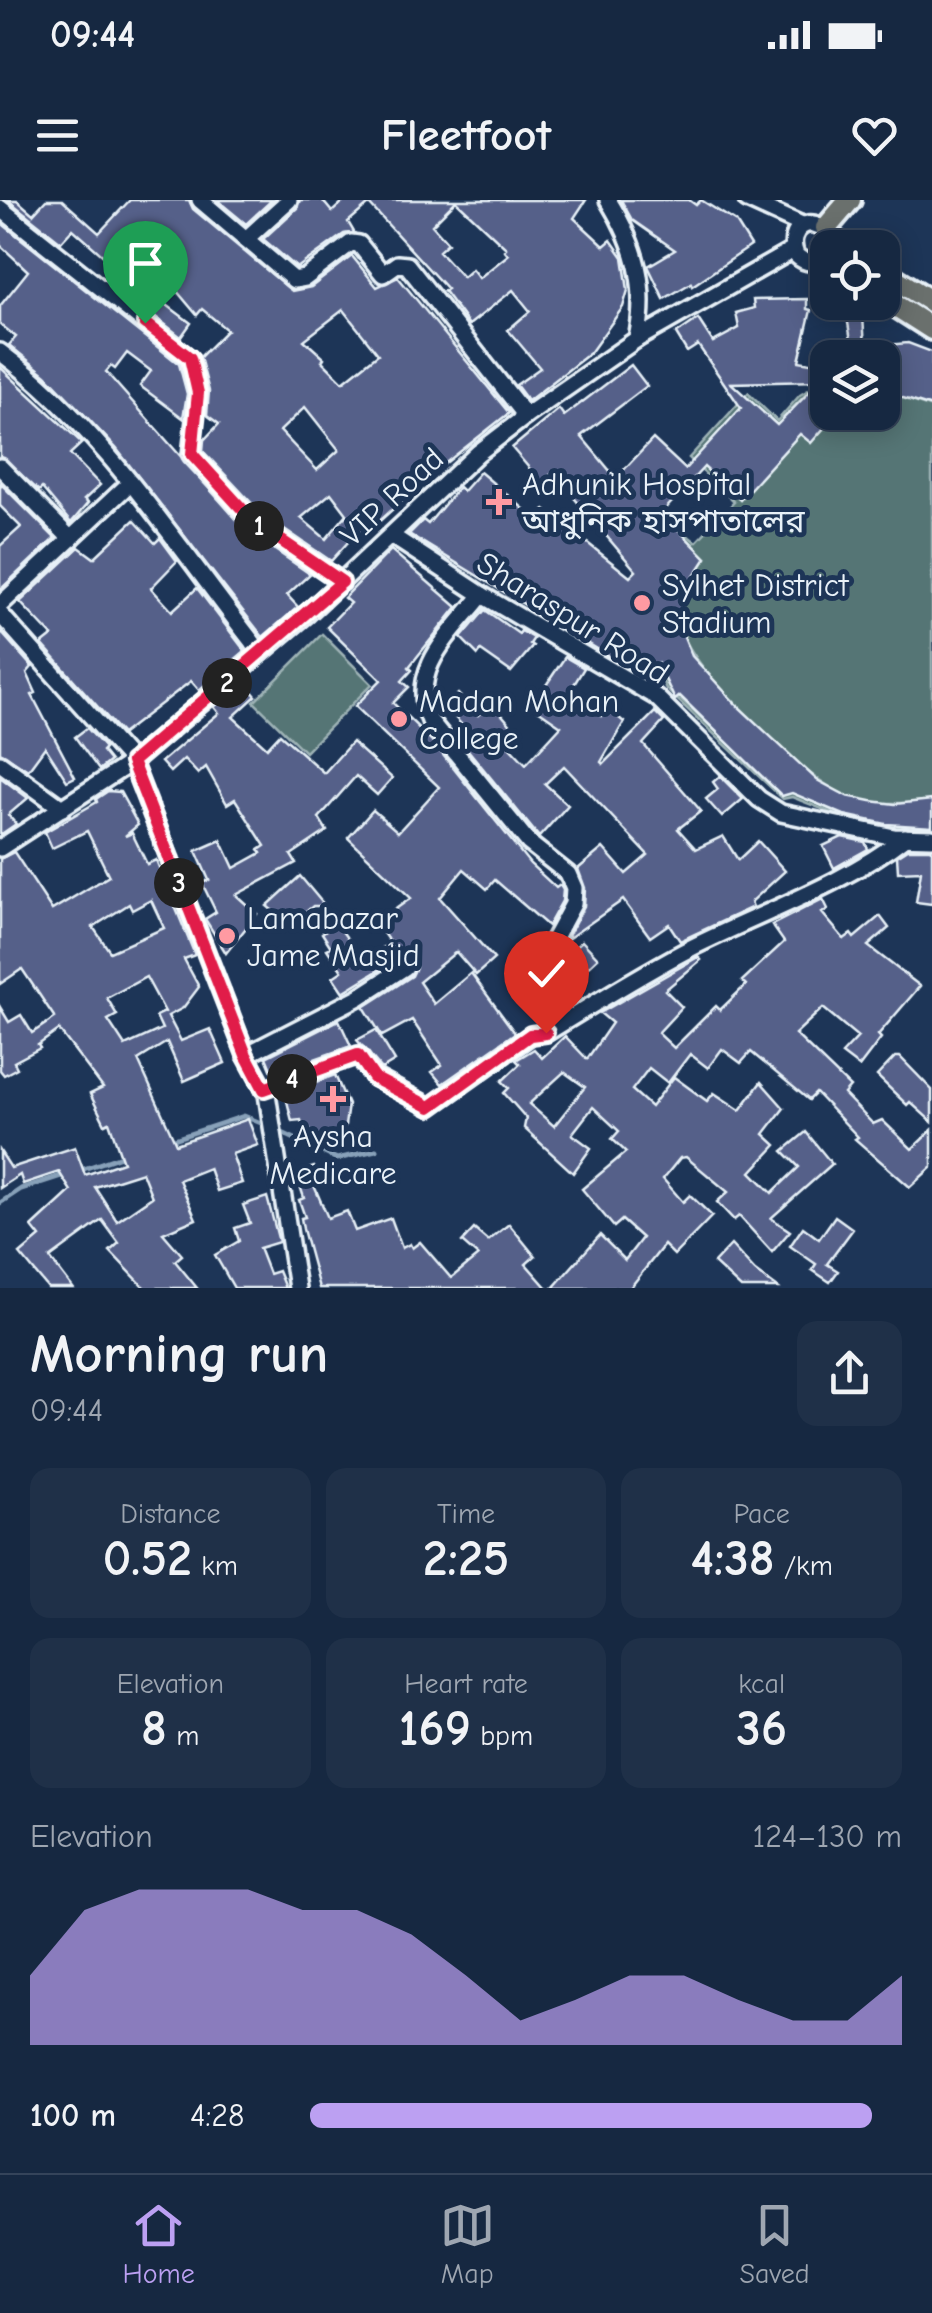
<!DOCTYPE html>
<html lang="en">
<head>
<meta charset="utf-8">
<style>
  :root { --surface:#162841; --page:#1f3048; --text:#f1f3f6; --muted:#9ea6b1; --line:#35445a; --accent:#bca0f2 }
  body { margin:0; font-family:"Comic Neue","Noto Sans Bengali",sans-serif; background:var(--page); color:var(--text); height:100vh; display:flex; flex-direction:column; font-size:38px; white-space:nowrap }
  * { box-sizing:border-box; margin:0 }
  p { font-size:32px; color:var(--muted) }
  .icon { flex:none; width:55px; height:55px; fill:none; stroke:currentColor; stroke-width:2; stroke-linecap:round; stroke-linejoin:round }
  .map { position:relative; height:1088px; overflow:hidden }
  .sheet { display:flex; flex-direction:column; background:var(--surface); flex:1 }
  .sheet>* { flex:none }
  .buttons { position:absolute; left:810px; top:30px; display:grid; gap:20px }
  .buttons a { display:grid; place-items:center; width:90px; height:90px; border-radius:20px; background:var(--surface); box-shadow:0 5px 25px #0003,0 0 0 2px var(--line); font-size:50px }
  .pin { position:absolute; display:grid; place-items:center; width:85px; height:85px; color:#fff; margin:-102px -42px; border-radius:50% 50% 50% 0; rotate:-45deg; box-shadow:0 0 10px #0007 }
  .pin .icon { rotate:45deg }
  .km { position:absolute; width:50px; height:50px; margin:-25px; border-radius:50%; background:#222; color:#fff; font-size:28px; line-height:50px; text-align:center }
  .round { display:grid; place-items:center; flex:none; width:105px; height:105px; border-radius:20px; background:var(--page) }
  .head { display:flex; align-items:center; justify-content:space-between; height:170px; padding:0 30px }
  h1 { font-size:55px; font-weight:800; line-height:75px }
  .figures { display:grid; grid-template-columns:repeat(3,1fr); gap:15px; height:170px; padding:10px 30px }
  .figures div { display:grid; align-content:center; border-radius:20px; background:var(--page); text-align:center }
  .figures b { font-size:50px; font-weight:800 }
  .figures small { font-size:28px; font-weight:400 }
  .figures p { font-size:28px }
  .chart { height:280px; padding:20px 30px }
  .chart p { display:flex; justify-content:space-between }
  .chart svg { width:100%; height:180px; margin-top:10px; fill:var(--accent); opacity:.7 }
  ul { padding:0 30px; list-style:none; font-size:32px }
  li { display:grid; grid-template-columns:160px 120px 1fr; align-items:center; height:75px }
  li i { height:25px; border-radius:12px; background:var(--accent) }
  .status { display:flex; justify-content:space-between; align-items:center; height:70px; padding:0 50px; background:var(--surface); direction:ltr }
  .status svg { height:28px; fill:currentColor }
  header { display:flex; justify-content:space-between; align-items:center; height:130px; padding:0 30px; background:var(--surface); font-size:45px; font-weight:800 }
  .menu { display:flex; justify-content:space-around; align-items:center; height:140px; border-top:2px solid var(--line); background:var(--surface); font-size:28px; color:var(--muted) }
  .menu a { display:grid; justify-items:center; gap:5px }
  .menu .current { color:var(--accent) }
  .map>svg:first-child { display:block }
  .green { fill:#557574; stroke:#9eb3b6; stroke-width:2.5; fill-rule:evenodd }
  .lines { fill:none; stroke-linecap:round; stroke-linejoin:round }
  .stream { stroke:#88a1b9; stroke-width:5 }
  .building { fill:#556189; stroke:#e8f1f8; stroke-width:2.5; fill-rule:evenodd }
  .minor-casing { stroke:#e8f1f8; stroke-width:22 }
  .major-casing { stroke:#e8f1f8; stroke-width:28 }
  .minor { stroke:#1d3557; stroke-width:15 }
  .major { stroke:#6b706d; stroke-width:20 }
  .route-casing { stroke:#fff; stroke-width:20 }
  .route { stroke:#e11d48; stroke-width:12 }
  .poi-dot { fill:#ff9aa2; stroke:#1d3557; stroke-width:4 }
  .labels { text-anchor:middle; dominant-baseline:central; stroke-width:10; stroke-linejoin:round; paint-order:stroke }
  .poi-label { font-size:32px; fill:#e8f1f8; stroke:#1d3557; text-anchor:start }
  .street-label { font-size:32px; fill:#e8f1f8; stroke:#1d3557 }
</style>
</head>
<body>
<div class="status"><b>09:44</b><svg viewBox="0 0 49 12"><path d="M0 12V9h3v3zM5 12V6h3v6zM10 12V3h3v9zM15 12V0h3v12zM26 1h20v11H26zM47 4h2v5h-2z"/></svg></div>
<header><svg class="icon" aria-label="menu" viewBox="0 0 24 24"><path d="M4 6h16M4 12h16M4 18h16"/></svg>Fleetfoot<svg class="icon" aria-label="heart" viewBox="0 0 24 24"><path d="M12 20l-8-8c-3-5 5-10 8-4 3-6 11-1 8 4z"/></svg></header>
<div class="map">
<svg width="932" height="1088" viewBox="0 0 932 1088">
  <rect width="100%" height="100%" fill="#1d3557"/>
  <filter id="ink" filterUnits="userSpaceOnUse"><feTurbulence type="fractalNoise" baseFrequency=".01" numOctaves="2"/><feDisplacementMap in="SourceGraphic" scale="20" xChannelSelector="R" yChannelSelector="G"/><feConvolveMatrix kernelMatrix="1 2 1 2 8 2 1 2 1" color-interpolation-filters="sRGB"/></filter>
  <g filter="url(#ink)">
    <g class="green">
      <path d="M827 179 809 191 783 218 810 242C838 212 842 213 882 212L883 201 900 197 932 208V601C904 603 875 606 848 596 806 582 690 470 681 428 675 399 691 381 706 358L677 328 650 449 669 488 724 539 792 593 851 618 932 629C885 637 835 614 792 597L783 599 666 489 648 449 646 364 673 324 696 342 734 302 689 258 748 193 777 221 800 195ZM749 199 740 299 695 259Z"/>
      <path d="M322 434 372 484 305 552 254 502Z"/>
    </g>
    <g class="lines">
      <g class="stream">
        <path d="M276 930 337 959 376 950"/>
        <path d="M168 941 244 916 266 925"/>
        <path d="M78 971 124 955"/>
        <path d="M0 1003 21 989 67 974"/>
      </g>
    </g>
    <g class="building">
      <path d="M8 0H17L33 14 46 0H62L99 33 130 0H189L193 9 292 91 311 87 352 56 377 87 398 77 509 213 433 273 363 336 358 331 331 361 261 313 203 251 204 240 219 224 207 215 209 191 200 157 227 130 202 109 197 115 139 46 118 69 73 29 61 42ZM343 110 378 154 343 182 322 161 324 158 304 140ZM305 207 339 250 317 270 280 231ZM331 293 347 314 326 339 301 318Z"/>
      <path d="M217 0H272L246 24Z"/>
      <path d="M300 0H322L332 12 345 0H586L574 18 604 46 611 40 623 57 628 90 623 107 590 153 528 201 516 185 540 168 508 130 530 111 513 90 469 125 444 91 447 89 369 4 348 22 354 32 344 34 297 68 263 39 297 8ZM456 1 506 48 504 50 508 55 479 78 472 69 463 77 439 51 448 43 432 25Z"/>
      <path d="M621 0H689L696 5 701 0 736 22 751 46 692 86 691 83 664 99 648 66 675 50 632 20Z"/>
      <path d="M0 22 179 164 187 194 183 218 140 186 151 171 127 153 115 169 111 166 106 172 246 330 310 374 287 395 298 407 263 437 116 248 46 175 9 145 16 137 0 124V106L28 71 0 45Z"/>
      <path d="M124 73 191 123 181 137 115 85Z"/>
      <path d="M807 99V109L811 110 799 161 828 166V212H838L811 243 800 234 740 300 704 267 662 313 706 358 682 395 681 429 692 456 737 505 817 580 847 596 871 601 895 604 932 600V627L886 624 844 615 792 593 782 596 680 496 675 500 658 464 648 480 409 334 423 320 428 324 459 287 463 291 480 272 536 319 545 309 630 377 636 371 553 273 541 282 512 248 559 209 564 216 631 165 647 186 581 236 616 278 653 239 685 269 741 208 698 145 687 152 676 134 698 119 713 142 739 128 736 113 754 108 753 100ZM820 181 777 225 731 183Z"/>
      <path d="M863 116 865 147 908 143 932 152V207L900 197 882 200V158H854L847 117Z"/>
      <path d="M0 167 82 243 70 254 100 285 84 300 88 303 71 323 42 288 39 291 0 256Z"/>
      <path d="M0 283 55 338 0 390V346L21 327 0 306Z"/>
      <path d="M134 320 155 343 160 338 177 361 151 388 172 411 197 388 245 451 199 490 191 481 122 534 42 444 52 436 20 402 79 347 94 358Z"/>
      <path d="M391 350 457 407 409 467 412 470 402 481 409 487 393 503 431 540 530 664 556 688 560 685 563 690 562 701 548 726 495 680 487 689 464 669 440 698 494 759 476 775 456 752 419 782 434 804 471 773 515 833 442 884 432 872 442 865 412 820 382 836 364 807 412 776 416 767 414 760 400 757 343 792 333 777 342 771 327 749 331 747 322 733 336 723 363 760 390 743 376 723 411 698 348 638 373 610 398 632 439 587 355 506 381 480 327 427 350 403 344 398Z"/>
      <path d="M485 410 519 434 521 431 534 438 530 444 533 446 511 472 481 451 478 455 461 438Z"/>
      <path d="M0 431 32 467 27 473 36 493 32 495 75 577 67 581 45 547 28 570 0 552Z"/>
      <path d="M565 457 584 468 570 491 601 516 607 508 624 522 601 562 603 564 655 512 664 521 643 544 701 611 678 629 696 649 723 636 738 660 758 641 785 671 751 702 753 707 680 741 669 724 650 737 623 700 566 740 584 706 585 688 578 669 603 648 626 674 648 655 564 566 545 584 568 605 539 637 455 534 464 527 445 507 458 494 478 515 492 503 519 535 508 545 526 564 561 526 532 506Z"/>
      <path d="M244 482 256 496 233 517 267 548 280 534 324 573 352 542 392 578 377 595 356 576 319 618 327 631 291 655 296 663 236 695 257 714 226 753 205 719 216 712 202 683 209 680 196 651 221 640 234 668 261 653 259 650 265 646 235 599 227 604 206 567 198 574 184 559 170 572 161 562 219 513 214 507Z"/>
      <path d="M87 528 105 548 102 551 110 561 99 570 75 537Z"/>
      <path d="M720 576 743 599 722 617 706 599 718 589 713 582Z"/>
      <path d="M0 577 28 598 8 615 16 624 0 635Z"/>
      <path d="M108 591 120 592 138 625 125 636 132 633 147 664 156 660 195 755 184 759 199 787 183 808 168 816 181 841 210 829 225 863 184 881 167 842 138 860 176 944 248 919 258 945 232 954 242 983 217 991 209 968 179 980 196 1019 163 1033 182 1055 175 1061 197 1088H145L110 1051 119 1043 102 1020 50 1058 73 1088H48L20 1054 40 1037 32 1027 71 991 59 972 23 984 20 975 0 988V951L11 968 75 947 85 975 123 962 109 922 105 924 90 894 103 888 59 830 38 845 40 848 14 862 17 868 4 875 0 870V807L9 822 21 815 32 833 55 818 22 769 0 784V659L14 652 52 710 109 676 87 631 52 648 45 632 97 602 96 599ZM151 700 164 728 110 752 93 727 129 704 132 710ZM146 777 165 812 156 816 162 829 125 846 108 820 117 815 107 798ZM142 972 152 997 117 1021 95 987Z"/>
      <path d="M842 637 865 642 868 649 834 668 823 646Z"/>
      <path d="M908 649H932V704L916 702 921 671 898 672 897 656Z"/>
      <path d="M300 676 325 706H313L290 725 267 706Z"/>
      <path d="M823 699 828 709 822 713 844 739 851 734 854 738 880 716 889 728 868 746 920 786 878 835 881 838 859 867 842 854 858 837 823 808 795 834 850 887 844 894 873 924 882 920 912 949 932 930V967L910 987 855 939 858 937 816 893 809 900 751 852 741 863 722 849 708 868 690 854 668 883 649 868 632 890 651 907 674 877 707 901 714 893 740 910 761 882 784 908 764 934 776 945 751 972 772 993 799 967 783 951 806 932 832 964 771 1018 790 1031 772 1052 739 1016 734 1020 717 1002 728 992 686 957 680 958 663 979 683 1002 690 995 712 1016 674 1055 664 1045 630 1088H553L600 1035 625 1060 642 1038 622 1020 614 1027 582 989 626 952 612 939 619 931 593 907 572 934 591 948 573 973 524 928 526 918 504 893 509 888 502 881 520 864 516 860 534 849 542 858 565 836 587 859 612 823 600 813 698 757 701 760 665 790 682 807 658 833 674 848 716 806 720 810 746 785 742 781 784 742 772 725ZM564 872 585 887 554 926 529 904Z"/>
      <path d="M582 741 598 758 555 798 539 780Z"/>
      <path d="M339 820 351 846 273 874 266 857Z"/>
      <path d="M376 830 395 861 382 869 357 840Z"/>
      <path d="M895 857H900L932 890V922L910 902 907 905 877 876Z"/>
      <path d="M335 875 348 905 342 946 329 949 320 944 318 936 313 937 310 929 304 930 301 920 292 921 285 893Z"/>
      <path d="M314 967 318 979 312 981 328 1018 347 1011 355 1031 391 1018 402 1048 410 1044 412 1048 420 1042 451 1078 478 1056 462 1042 474 1029 488 1041 509 1024 535 1056 526 1064 547 1088H319L303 1029 301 1018 305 1017 299 1000 304 998 296 973Z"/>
      <path d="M267 997 279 1042 259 1048 269 1074 278 1071 285 1088H234L215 1055 239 1041 235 1028 250 1023 243 1005Z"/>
      <path d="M835 1016 853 1029 827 1064 838 1071 830 1082 812 1070 816 1064 790 1046 803 1027 819 1039Z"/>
      <path d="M731 1045 755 1071 778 1088H741L714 1063Z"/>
    </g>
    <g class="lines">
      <g class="minor-casing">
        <g id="minor">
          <path d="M200 0 294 80 305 78 351 43 359 44 383 74 397 64 407 65 526 216"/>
          <path d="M608 0C636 45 648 86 637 139"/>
          <path d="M747 0 802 25"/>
          <path d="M0 8 189 158 198 193 191 255 254 322 342 382"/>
          <path d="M246 39 289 0"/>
          <path d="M828 55C817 64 806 65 796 55 785 29 811 12 830 34"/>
          <path d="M0 152C106 231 180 351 261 453"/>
          <path d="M0 267 71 339"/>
          <path d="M392 336 482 395 656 497 759 599 781 613 894 637 932 638"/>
          <path d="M482 395C450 435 408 469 430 521L529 643 568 674 574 688 573 704 552 743"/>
          <path d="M0 405 129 284"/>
          <path d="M0 414 132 562 246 855 267 894 297 1088"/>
          <path d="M0 563 62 608"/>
          <path d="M0 648 132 562 308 413 478 253 526 216 637 139 793 50"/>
          <path d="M246 855 359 797 405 767"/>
          <path d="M264 889 358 855 374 877 430 907 531 835 546 833C594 804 642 773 693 747 761 713 845 684 905 637"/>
        </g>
      </g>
      <g class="major-casing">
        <g id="major">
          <path d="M826 28 850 0"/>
          <path d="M831 38 846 48"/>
          <path d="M823 59 828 62"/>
          <path d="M882 71 932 102"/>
          <path d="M882 97 932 129"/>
        </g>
      </g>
      <use href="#minor" class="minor"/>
      <use href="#major" class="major"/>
    </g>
  </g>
  <g class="lines" filter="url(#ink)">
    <g class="route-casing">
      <path id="route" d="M145 123 190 158 198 193 192 254 254 322 342 382 132 562 246 855 264 889 358 855 374 878 430 907 530 835 546 833"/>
    </g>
    <use href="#route" class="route"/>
  </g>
  <g class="poi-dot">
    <path d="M494 287h10v10h10v10h-10v10h-10v-10h-10v-10h10z"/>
    <circle cx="642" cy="403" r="10"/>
    <circle cx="399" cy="519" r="10"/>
    <circle cx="227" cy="736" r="10"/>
    <path d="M328 884h10v10h10v10h-10v10h-10v-10h-10v-10h10z"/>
  </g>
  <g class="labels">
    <g class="poi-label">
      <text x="522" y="284">Adhunik Hospital<tspan x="522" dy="37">আধুনিক হাসপাতালের</tspan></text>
      <text x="662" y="385">Sylhet District<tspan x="662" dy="37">Stadium</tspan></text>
      <text x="419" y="501">Madan Mohan<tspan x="419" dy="37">College</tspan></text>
      <text x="247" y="718">Lamabazar<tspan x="247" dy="37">Jame Masjid</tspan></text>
      <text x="333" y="936" text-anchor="middle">Aysha<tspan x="333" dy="37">Medicare</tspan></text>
    </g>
    <g class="street-label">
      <text transform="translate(392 297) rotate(-43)">VIP Road</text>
      <text transform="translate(573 418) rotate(32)">Sharaspur Road</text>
    </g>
  </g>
</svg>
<div class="buttons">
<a><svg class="icon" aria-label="locate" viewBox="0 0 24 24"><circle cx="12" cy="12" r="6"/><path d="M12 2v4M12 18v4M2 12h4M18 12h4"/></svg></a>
<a><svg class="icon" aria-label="layers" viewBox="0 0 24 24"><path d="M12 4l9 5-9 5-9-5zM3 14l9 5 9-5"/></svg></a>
</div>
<div class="pin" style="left:145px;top:123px;background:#1e9e55"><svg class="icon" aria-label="arrive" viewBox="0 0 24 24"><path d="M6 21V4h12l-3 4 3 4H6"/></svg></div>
<div class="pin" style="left:546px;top:833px;background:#d93025"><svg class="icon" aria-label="check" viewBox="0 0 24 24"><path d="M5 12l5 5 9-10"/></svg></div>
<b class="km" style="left:259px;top:326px">1</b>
<b class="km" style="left:227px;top:483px">2</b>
<b class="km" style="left:179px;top:683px">3</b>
<b class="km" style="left:292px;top:879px">4</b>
</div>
<section class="sheet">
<div class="head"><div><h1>Morning run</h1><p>09:44</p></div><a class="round"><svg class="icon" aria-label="share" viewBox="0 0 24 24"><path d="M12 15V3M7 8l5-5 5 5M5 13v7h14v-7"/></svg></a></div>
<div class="figures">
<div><p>Distance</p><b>0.52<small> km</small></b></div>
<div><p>Time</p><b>2:25</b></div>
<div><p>Pace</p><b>4:38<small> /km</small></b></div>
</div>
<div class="figures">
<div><p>Elevation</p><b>8<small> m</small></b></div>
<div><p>Heart rate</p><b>169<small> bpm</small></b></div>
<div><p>kcal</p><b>36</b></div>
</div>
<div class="chart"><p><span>Elevation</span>124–130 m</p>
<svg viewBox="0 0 160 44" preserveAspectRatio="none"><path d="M0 44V27L10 11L20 6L30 6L40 6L50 11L60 11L70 17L80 27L90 38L100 33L110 27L120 27L130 33L140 38L150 38L160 27V44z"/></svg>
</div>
<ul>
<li><b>100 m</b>4:28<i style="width:95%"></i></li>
</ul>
</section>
<nav class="menu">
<a class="current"><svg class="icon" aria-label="home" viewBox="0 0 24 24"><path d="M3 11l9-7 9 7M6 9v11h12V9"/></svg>Home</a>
<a><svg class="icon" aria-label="map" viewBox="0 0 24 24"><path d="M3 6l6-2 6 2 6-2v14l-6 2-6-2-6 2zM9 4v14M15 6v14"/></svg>Map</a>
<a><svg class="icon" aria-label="saved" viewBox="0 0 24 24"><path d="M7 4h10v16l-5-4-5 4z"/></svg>Saved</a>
</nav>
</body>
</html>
